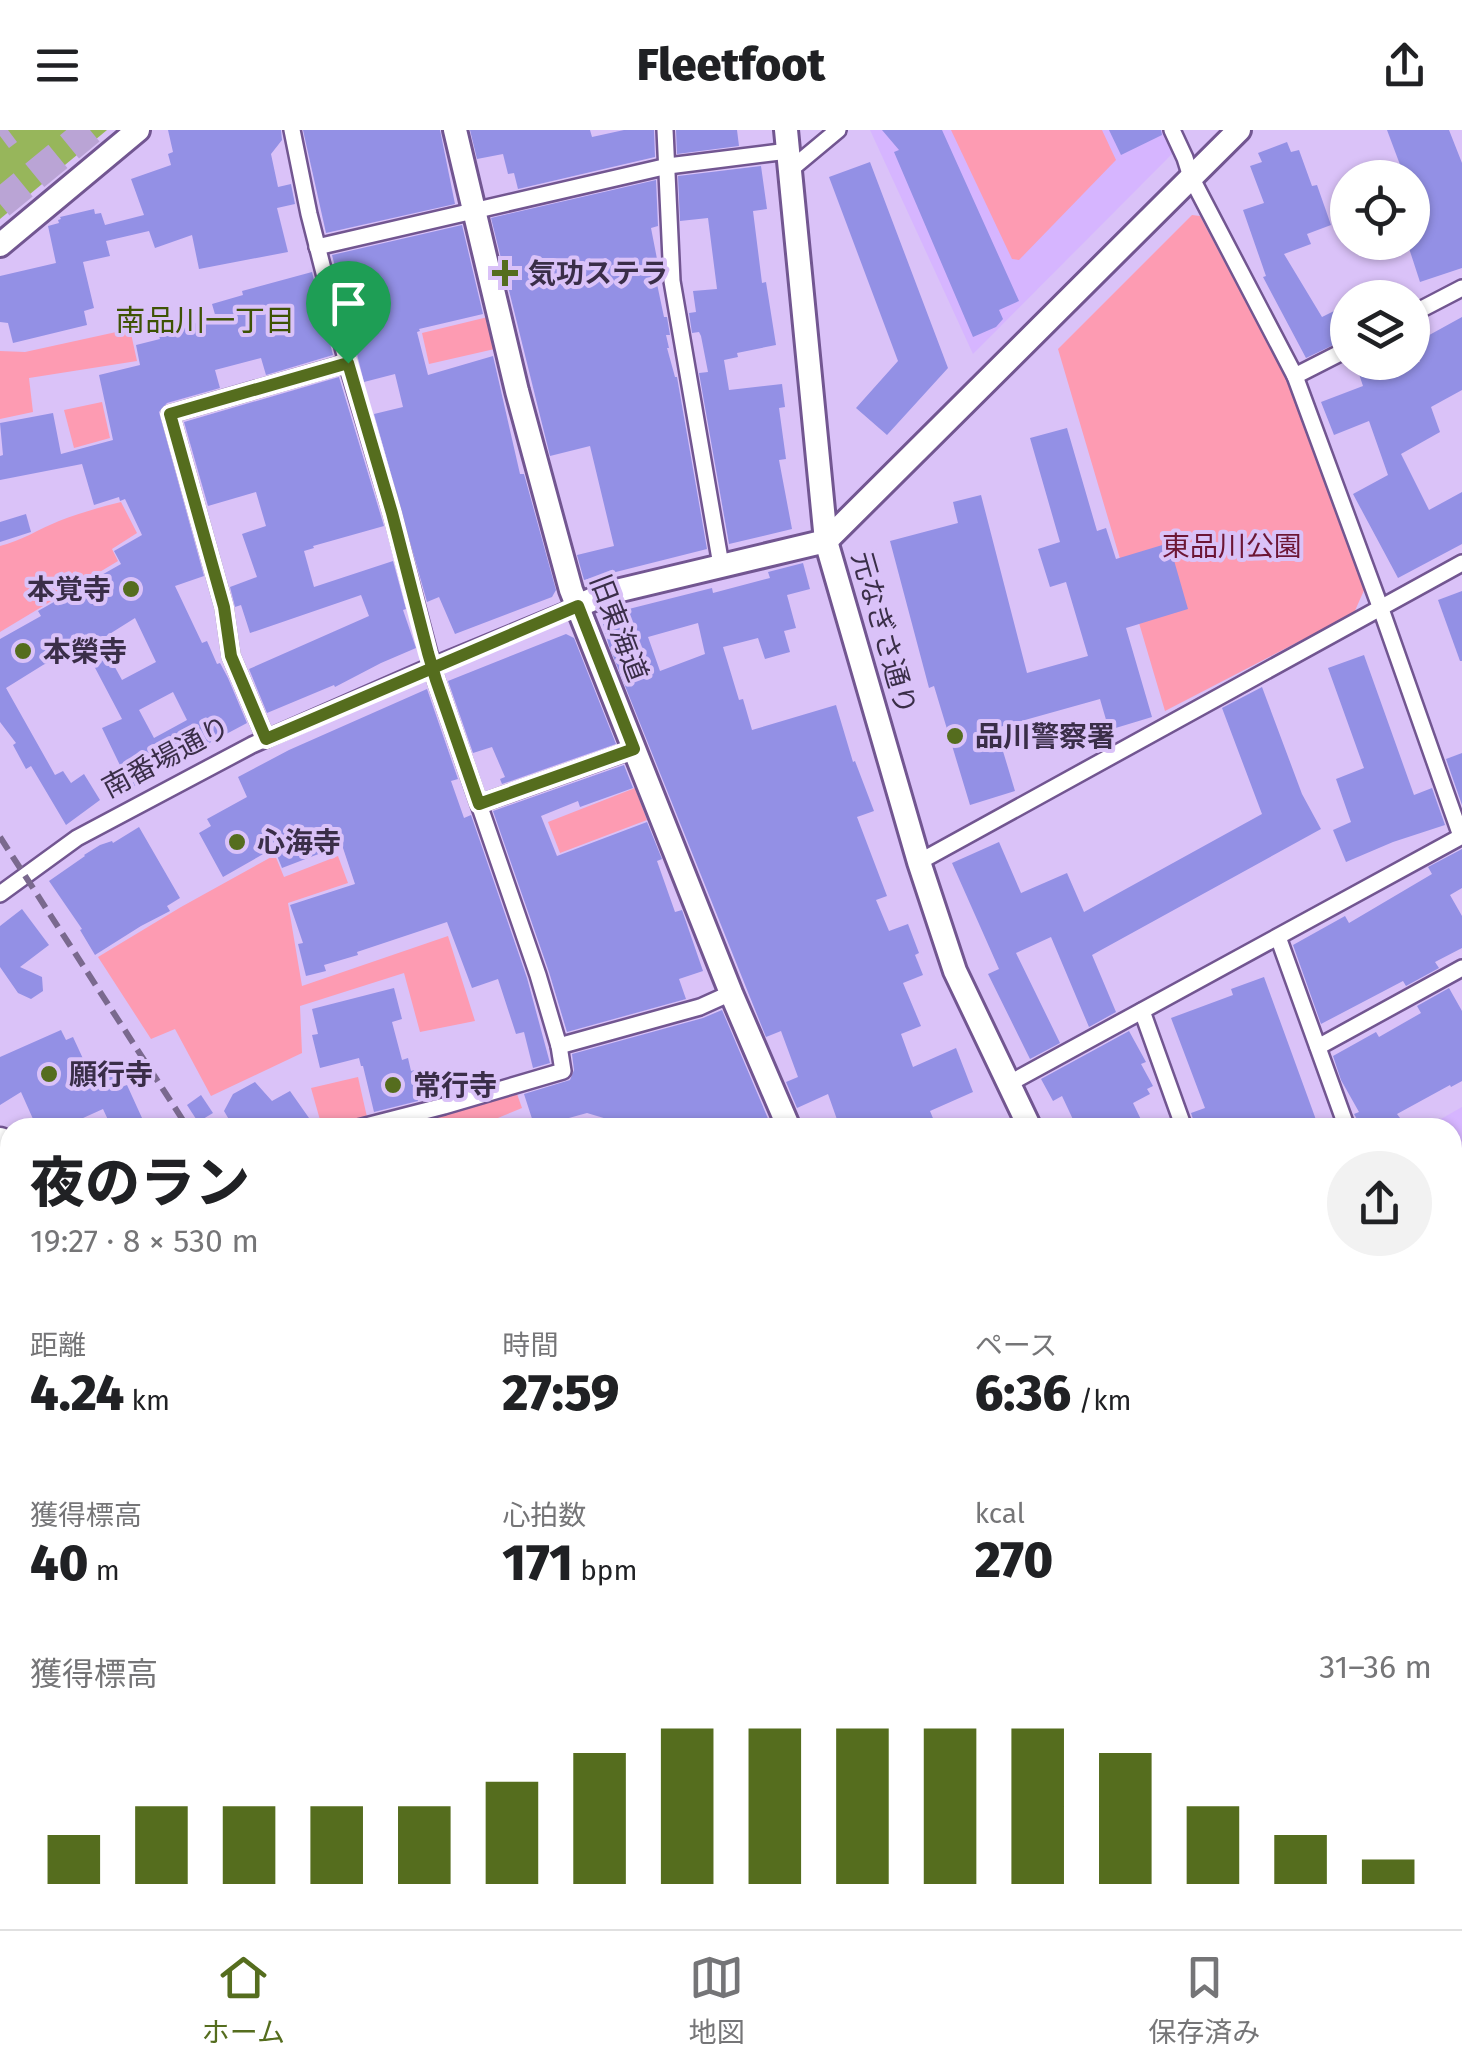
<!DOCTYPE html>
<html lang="ja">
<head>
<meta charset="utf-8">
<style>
  :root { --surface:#fff; --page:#f2f2f2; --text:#202124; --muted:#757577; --line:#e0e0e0; --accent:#556d1e }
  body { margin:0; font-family:"Fira Sans","Noto Sans JP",sans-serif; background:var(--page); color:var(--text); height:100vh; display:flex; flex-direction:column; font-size:38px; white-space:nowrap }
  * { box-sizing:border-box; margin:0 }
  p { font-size:32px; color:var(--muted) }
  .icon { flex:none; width:55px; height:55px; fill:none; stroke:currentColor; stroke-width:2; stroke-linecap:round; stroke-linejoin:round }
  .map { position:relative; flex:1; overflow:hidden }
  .panel { position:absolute; left:0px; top:988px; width:1462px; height:812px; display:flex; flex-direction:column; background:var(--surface); border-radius:30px 30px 0 0; box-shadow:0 2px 8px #0004 }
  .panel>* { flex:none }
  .fabs { position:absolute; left:1330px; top:30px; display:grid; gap:20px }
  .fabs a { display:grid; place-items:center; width:100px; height:100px; border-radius:50%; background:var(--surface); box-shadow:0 2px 8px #0004; font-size:50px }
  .pin { position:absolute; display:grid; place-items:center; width:85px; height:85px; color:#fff; margin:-102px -42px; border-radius:50% 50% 50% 0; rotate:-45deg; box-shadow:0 0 10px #0007 }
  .pin .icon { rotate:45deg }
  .round { display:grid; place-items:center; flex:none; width:105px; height:105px; border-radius:52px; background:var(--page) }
  .overview { display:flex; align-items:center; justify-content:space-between; height:170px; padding:0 30px }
  h1 { font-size:55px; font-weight:800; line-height:75px }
  .metrics { display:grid; grid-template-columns:repeat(3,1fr); gap:15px; height:170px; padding:10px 30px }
  .metrics div { display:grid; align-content:center }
  .metrics b { font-size:50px; font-weight:800 }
  .metrics small { font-size:28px; font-weight:400 }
  .metrics p { font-size:28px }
  .chart { height:280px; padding:20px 30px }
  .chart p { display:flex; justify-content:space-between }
  .chart svg { width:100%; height:180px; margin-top:10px; stroke:var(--accent); stroke-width:6 }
  header { display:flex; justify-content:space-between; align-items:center; height:130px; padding:0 30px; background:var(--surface); font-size:45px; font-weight:800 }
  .menu { display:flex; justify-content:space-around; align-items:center; height:140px; border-top:2px solid var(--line); background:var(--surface); font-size:28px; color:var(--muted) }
  .menu a { display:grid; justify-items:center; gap:5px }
  .menu .active { color:var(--accent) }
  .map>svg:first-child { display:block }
  .built { fill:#d6b5ff }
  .green { fill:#fd9bb2 }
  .water { fill:#97b65b }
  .building { fill:#9390e5; fill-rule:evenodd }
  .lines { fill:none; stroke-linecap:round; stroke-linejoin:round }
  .highway-tunnel { stroke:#baa4d5; stroke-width:30; stroke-dasharray:30 15; stroke-linecap:butt }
  .street-casing { stroke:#725691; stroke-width:20 }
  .secondary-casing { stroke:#725691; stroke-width:28 }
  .highway-casing { stroke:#725691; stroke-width:35 }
  .street { stroke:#fff; stroke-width:15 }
  .secondary { stroke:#fff; stroke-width:22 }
  .highway { stroke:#fff; stroke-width:30 }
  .rail { stroke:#7a698e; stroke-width:6; stroke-dasharray:15 8; stroke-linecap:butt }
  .route-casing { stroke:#fff; stroke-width:20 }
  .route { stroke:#556d1e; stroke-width:12 }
  .poi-dot { fill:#556d1e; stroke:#dac2f8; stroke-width:4 }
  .labels { text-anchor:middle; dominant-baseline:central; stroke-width:8; stroke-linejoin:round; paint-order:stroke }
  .poi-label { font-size:28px; font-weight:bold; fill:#3a2e48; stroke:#dac2f8; text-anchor:start }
  .park-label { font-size:28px; fill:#6d1635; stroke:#dac2f8 }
  .street-label { font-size:28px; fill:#3a2e48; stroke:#dac2f8 }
  .neighbourhood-label { font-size:30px; fill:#3e5304; stroke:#dac2f8 }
</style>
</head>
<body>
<header><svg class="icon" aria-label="menu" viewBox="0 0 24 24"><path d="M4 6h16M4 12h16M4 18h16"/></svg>Fleetfoot<svg class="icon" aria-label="share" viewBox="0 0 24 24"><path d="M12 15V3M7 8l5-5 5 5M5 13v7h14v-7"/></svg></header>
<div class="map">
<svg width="1462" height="1799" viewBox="0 0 1462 1799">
  <rect width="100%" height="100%" fill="#dac2f8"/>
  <g class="built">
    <path d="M870 0H1162L1173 23 973 224Z"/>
    <path d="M1462 977V1286L1452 1259V998H1425Z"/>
  </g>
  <g class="green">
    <path d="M951 0H1102L1116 30 1019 130 1012 129Z"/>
    <path d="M1192 85 1200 86 1260 199 1288 244 1365 458 1354 483 1165 581 1058 219Z"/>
    <path d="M492 186 499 218 429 234 422 203Z"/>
    <path d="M130 199 137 231 29 248 33 282 0 289V221L25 222Z"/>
    <path d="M102 272 110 308 74 318 64 280Z"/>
    <path d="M121 372 137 403 112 419 118 431 0 502V416C21 411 39 399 59 391 80 383 100 377 121 372Z"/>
    <path d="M635 658 647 690 560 723 548 692Z"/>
    <path d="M275 725 284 747 338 726 348 753 288 773 302 856 448 806 475 891 420 902 404 843 300 876 302 923 211 966 175 899 151 909 98 827 181 777Z"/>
    <path d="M358 947 367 987 322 997 311 958Z"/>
    <path d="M516 961 522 978 476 997 381 998Z"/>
  </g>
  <path class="water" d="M0 0H107L0 89Z"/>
  <g class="building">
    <path d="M168 0H281L282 10 271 24 278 57 291 54 295 74 277 78 288 122 199 139 192 105 155 118 149 101 106 111 110 126 83 132 94 178 84 181 87 195 13 213 8 193 0 192V146L56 133 48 96 59 93 58 90 61 89 60 87 94 79 95 84 101 83 105 95 144 85 131 49 171 35 168 24 173 22Z"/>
    <path d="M303 0H440L455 74 326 103Z"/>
    <path d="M470 0H590L592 7 624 0H654L655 27 518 59 514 43 508 44 503 24 477 29Z"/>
    <path d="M676 0H737L739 16 677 24Z"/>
    <path d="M882 0H942L1019 171 999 180 1003 189 996 197 973 207 894 22 899 20Z"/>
    <path d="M1109 0H1161L1162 5 1121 25Z"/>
    <path d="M1387 0H1449L1462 33V138L1420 152 1407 112H1412V48H1405Z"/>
    <path d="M1287 12 1291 22 1299 20 1312 56 1317 55 1331 95 1307 104 1311 114 1284 124 1322 187 1348 174V208L1306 228 1263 147 1266 146 1243 80 1264 73 1250 36 1262 32 1258 23Z"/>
    <path d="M870 32 948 238 887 305 856 278 898 231 829 47Z"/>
    <path d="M761 36 767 79 753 81 762 153 766 152 776 215 737 223 738 227 724 230 729 260 782 254 785 277 779 278 786 329 779 330 792 399 729 414 699 243 708 242 701 206 699 202 692 203 689 183 696 182 693 161 717 159 708 88 680 91 678 46Z"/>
    <path d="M656 50 658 96 651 98 658 134 653 135 664 187H667L670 205H666L669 218H667L675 247H677L707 419 584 450 577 425 614 416 590 316 550 326 491 88Z"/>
    <path d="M462 95 483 184 419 199 420 201 417 202 428 245 493 226 520 344H524L556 460 552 467 455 504 439 467 427 472 374 284 403 277 395 244 364 252 332 125Z"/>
    <path d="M312 142 333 225 266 245 261 228 215 240 220 258 167 273 159 282 204 446 175 456 202 513 207 511 217 534 220 533 228 548 247 593 149 645 151 648 131 658 102 598 122 589 93 534 89 536 78 517 43 535 6 558 55 645 63 641 71 653 84 644 100 670 66 695 31 636 26 639 13 615 16 613 0 592V509L41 486 38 481 121 434 114 421 142 405 125 369 120 371 119 367 94 375 82 334 0 350V326L3 325 0 293 53 283 61 324 113 310 99 245 140 235 136 215 160 209 158 203 216 188 212 174 243 165 242 161ZM135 488 156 532 122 550 100 510ZM173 562 187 590 154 608 139 580Z"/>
    <path d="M1462 187V260L1431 277 1440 302 1401 324 1429 380 1462 362V414L1398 448 1353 364 1388 345 1369 291 1334 305 1321 272 1363 256 1355 232H1420L1413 214Z"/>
    <path d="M339 247 384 396 313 416 314 418 304 421 314 457 393 431 406 479 403 480 416 518 381 533 335 557 334 555 267 583 249 539 369 486 361 465 250 503 241 475 235 477 230 457 257 447 242 404 266 396 256 362 208 376 184 292Z"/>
    <path d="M1067 298 1097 401 1106 398 1116 429 1169 413 1188 479 1126 498 1152 587 1109 600 1100 569 996 598 1015 661 970 675 934 556 929 558 890 411 958 393 953 372 981 365 1027 543 1088 526 1066 452 1050 457 1038 419 1060 412 1030 308Z"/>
    <path d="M26 384 31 402 0 412V392Z"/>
    <path d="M803 433 810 459 787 465 796 498 784 501 790 522 765 529 758 508 723 517 739 570 743 569 752 600 836 575 853 632 855 631 874 681 857 687 887 766 876 770 889 801 908 794 919 823 915 825 923 845 903 853 921 896 901 904 913 937 956 918 973 962 930 981 937 998H840L828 964 797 978 786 952 798 947 781 901 766 907 609 516 601 486 712 458 713 463 770 448 768 442ZM698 493 705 524 660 541 648 507Z"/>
    <path d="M1462 461V531H1460L1438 470Z"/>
    <path d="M566 504 574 508 616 614 502 654 500 649 505 647 492 617 473 623 448 551Z"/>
    <path d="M1364 525 1414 665 1432 658 1445 695 1393 712 1346 732 1333 700 1351 692 1336 649 1364 638 1328 538Z"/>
    <path d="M1262 557 1302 664 1321 699 1092 825 1116 882 1089 897 1051 807 1016 823 1060 913 1030 929 988 844 999 839 952 733 999 712 1021 763 1067 743 1084 782 1262 684 1222 578Z"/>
    <path d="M427 559 458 649 451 651 464 688 471 685 527 848 550 933 533 938 524 902 516 904 498 849 472 858 447 792 357 822 358 825 324 835 326 841 306 846 298 814 303 813 290 775 355 754 342 715 282 738 274 718 223 747 199 703 211 696 207 689 247 667 238 647 289 620Z"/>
    <path d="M1462 623V675L1446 629Z"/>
    <path d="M624 635 633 658 580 677 578 671 541 686 557 726 647 692 662 729 657 731 675 782 682 780 703 841 679 849 686 869 567 902 549 842 493 681Z"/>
    <path d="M139 697 180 768 167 776 170 781 141 796 95 825 80 800 82 799 49 751 85 726 84 725 100 715 112 711 113 713Z"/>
    <path d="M1462 719V758L1450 765 1462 786V818L1435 832 1439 838 1406 856 1403 851 1321 894 1293 815 1345 786 1349 793 1432 744 1428 737Z"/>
    <path d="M22 779 49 815 20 837 42 847 43 861 31 869 18 863 0 837V796Z"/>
    <path d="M1264 847 1319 998H1196L1191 983 1205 978 1171 888 1233 865 1231 859Z"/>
    <path d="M394 858 402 889 392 892 402 930 408 928 411 941 419 939 424 959 415 961 418 971 374 982 363 936H361L359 928 320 938 312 905 318 904 312 879Z"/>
    <path d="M1449 858 1462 881V951L1451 957 1450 955 1397 984 1400 988 1383 998H1362L1354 984 1359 982 1341 950 1333 926 1376 902 1379 907 1421 883 1417 876Z"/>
    <path d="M722 880 772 998H617V992L587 983 558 991 560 998H535L524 964 570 950 574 940 572 924 703 888Z"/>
    <path d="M61 900 66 910 73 907 91 946 105 939 108 946 115 943 121 957 127 955 142 988 119 998 115 989 109 992 103 979 61 998H37L21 962 0 975V927Z"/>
    <path d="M1129 901 1146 932 1141 934 1153 956 1147 959 1150 964 1133 973 1145 998H1077L1062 966 1053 971 1041 949Z"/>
    <path d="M255 952 272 971 290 961 309 988 297 998H234L224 981 233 964Z"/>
    <path d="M201 965 213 983 198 992 187 975Z"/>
  </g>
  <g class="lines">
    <g class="highway-tunnel">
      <path d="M0 6 8 0"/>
      <path d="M0 74 90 0"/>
    </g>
    <g class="street-casing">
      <g id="street">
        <path d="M292 0 309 84 347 233 392 383 436 550 538 845 559 916 563 941 444 976 358 998"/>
        <path d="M665 0 672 151 721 435"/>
        <path d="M1172 0 1185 28 1191 47 1295 246 1381 479 1461 706"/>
        <path d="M790 40 838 0"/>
        <path d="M317 117 668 36 788 21"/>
        <path d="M1412 184 1462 158"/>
        <path d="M1295 246 1348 219"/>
        <path d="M266 609 231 526 224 477 170 284 347 233"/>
        <path d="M479 674 635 619"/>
        <path d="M919 732 1462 433"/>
        <path d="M0 764 77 708 252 615 432 536 577 476"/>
        <path d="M1278 807 1347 998"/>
        <path d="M1142 881 1184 998"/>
        <path d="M559 916 700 877 731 863"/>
        <path d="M1318 917 1462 838"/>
        <path d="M1008 954 1462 706"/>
        <path d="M0 1207 10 1201"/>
        <path d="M1452 1297 1462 1323"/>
        <path d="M0 1434 10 1426"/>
        <path d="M0 1611 10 1608"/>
        <path d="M0 1734 10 1732"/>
        <path d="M829 1799 830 1790"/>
      </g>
    </g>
    <g class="secondary-casing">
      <g id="secondary">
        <path d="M455 0 517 261 571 460 731 863 789 998"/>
        <path d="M786 0 826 411 919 732 955 841 1030 998"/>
        <path d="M0 115 138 0"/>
        <path d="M577 476 608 463 826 411 1239 0"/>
        <path d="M1452 1456 1462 1448"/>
        <path d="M1155 1790 1160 1799"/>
        <path d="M1423 1790 1428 1799"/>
        <path d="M1075 1799 1082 1790"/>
      </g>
    </g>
    <g class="highway-casing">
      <g id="highway">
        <path d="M0 1013 10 1027"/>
        <path d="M0 1066 10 1080"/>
        <path d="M501 1790 507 1799"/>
        <path d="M531 1790 537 1799"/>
      </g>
    </g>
    <use href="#street" class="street"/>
    <use href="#secondary" class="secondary"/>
    <use href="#highway" class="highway"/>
    <g class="rail">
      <path d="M0 707 188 998"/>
      <path d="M697 1790 703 1799"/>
    </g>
  </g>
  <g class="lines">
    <g class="route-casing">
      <path id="route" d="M348 233 392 383 428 523 436 550 479 674 634 619 578 476 266 609 231 526 224 477 170 284 348 233"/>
    </g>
    <use href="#route" class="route"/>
  </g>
  <g class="poi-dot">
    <path d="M500 128h10v10h10v10h-10v10h-10v-10h-10v-10h10z"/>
    <circle cx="131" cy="459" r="10"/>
    <circle cx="23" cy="521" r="10"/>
    <circle cx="955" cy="606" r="10"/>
    <circle cx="237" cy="712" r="10"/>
    <circle cx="49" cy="944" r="10"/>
    <circle cx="393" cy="955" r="10"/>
  </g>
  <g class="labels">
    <g class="poi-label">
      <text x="528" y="143">気功ステラ</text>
      <text x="111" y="459" text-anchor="end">本覚寺</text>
      <text x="43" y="521">本榮寺</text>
      <text x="975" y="606">品川警察署</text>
      <text x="257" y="712">心海寺</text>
      <text x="69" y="944">願行寺</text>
      <text x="413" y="955">常行寺</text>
    </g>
    <g class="park-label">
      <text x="1232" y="416">東品川公園</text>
    </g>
    <g class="street-label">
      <text transform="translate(619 498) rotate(69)">旧東海道</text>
      <text transform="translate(884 503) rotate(74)">元なぎさ通り</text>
      <text transform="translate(166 627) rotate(-28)">南番場通り</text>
    </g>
    <g class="neighbourhood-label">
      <text x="205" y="191">南品川一丁目</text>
    </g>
  </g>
</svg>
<div class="fabs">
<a><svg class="icon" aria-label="locate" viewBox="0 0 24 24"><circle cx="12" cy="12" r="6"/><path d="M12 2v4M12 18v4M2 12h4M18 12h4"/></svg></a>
<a><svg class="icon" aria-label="layers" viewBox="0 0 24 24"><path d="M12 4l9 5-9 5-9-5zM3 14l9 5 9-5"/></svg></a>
</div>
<div class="pin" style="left:348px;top:233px;background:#1e9e55"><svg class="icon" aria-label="arrive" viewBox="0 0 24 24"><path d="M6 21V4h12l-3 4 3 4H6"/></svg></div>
<section class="panel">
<div class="overview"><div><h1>夜のラン</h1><p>19:27 · 8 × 530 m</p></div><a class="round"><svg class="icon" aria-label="share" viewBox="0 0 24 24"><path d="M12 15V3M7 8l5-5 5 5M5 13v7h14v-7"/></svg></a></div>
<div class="metrics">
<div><p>距離</p><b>4.24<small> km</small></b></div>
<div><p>時間</p><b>27:59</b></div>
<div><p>ペース</p><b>6:36<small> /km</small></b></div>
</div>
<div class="metrics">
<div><p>獲得標高</p><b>40<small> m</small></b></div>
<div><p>心拍数</p><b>171<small> bpm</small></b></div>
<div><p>kcal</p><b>270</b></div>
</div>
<div class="chart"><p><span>獲得標高</span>31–36 m</p>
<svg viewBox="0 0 160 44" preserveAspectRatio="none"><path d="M5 44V32M15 44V25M25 44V25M35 44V25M45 44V25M55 44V19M65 44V12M75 44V6M85 44V6M95 44V6M105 44V6M115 44V6M125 44V12M135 44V25M145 44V32M155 44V38"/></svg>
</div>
</section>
</div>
<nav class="menu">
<a class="active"><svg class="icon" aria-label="home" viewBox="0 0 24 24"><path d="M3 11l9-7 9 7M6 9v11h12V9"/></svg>ホーム</a>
<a><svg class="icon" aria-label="map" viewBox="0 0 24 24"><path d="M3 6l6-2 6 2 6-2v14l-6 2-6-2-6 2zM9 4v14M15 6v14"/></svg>地図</a>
<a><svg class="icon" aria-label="saved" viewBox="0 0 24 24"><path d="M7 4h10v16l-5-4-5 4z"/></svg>保存済み</a>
</nav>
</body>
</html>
